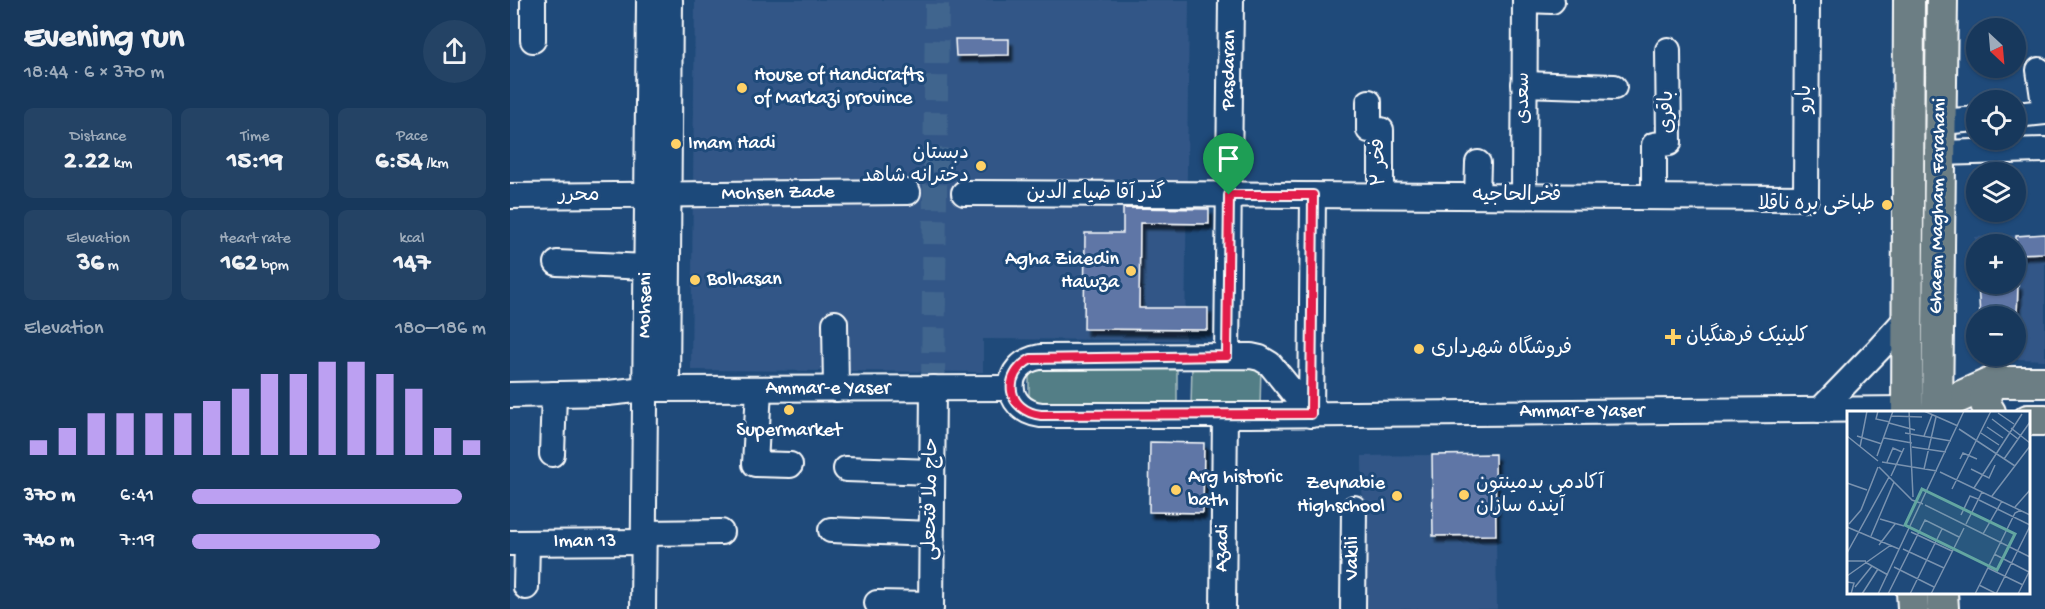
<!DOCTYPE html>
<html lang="en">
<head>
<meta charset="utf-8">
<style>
  :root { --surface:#17385c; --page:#244365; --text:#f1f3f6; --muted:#9eacbb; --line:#365272; --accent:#bca0f2 }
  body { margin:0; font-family:"Gochi Hand","Playpen Sans Arabic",sans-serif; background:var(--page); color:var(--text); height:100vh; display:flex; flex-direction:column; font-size:22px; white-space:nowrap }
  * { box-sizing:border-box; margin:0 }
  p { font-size:20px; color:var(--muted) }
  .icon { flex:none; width:33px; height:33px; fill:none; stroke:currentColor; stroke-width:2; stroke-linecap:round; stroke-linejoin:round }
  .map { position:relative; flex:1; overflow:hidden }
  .side { display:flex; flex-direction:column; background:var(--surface); width:510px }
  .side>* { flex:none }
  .needle { width:39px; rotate:154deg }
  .buttons { position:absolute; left:1456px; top:18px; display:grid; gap:12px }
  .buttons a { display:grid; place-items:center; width:60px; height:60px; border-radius:50%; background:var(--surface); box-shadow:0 2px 4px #0004,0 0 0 2px var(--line); font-size:30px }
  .pin { position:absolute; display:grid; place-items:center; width:51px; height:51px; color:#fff; margin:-62px -26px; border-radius:50% 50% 50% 0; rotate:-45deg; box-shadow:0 0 6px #0007 }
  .pin .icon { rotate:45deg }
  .round { display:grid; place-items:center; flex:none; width:63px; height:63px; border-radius:32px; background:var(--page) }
  .head { display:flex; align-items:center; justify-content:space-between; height:102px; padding:0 24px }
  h1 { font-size:33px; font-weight:700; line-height:45px }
  .figures { display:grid; grid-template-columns:repeat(3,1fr); gap:9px; height:102px; padding:6px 24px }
  .figures div { display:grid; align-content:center; border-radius:9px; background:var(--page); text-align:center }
  .figures b { font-size:26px; font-weight:700 }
  .figures small { font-size:16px; font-weight:400 }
  .figures p { font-size:16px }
  .chart { height:168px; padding:12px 24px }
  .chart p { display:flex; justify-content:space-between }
  .chart svg { width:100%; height:108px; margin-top:6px; stroke:var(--accent); stroke-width:6 }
  ul { padding:0 24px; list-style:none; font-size:20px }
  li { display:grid; grid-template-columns:96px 72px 1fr; align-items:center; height:45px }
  li i { height:15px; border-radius:8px; background:var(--accent) }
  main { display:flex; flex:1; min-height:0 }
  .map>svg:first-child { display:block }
  .built { fill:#325787 }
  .green { fill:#537e86; stroke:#a9bec2; stroke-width:1.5 }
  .building { fill:#5e76a6; stroke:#fff; stroke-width:1.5; filter:url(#shadow) }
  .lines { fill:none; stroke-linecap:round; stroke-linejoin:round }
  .minor-tunnel { stroke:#41658e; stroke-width:24; stroke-dasharray:24 12; stroke-linecap:butt }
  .minor-casing { stroke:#fff; stroke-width:28 }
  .major-casing { stroke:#fff; stroke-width:34 }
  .minor { stroke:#1f4a7a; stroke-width:24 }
  .major { stroke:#6c7e84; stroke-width:30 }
  .route-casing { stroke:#fff; stroke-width:12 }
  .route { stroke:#e11d48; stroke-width:8 }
  .poi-dot { fill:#ffd166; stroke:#1f4a7a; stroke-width:2 }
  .labels { text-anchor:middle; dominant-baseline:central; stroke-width:6; stroke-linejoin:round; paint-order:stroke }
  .street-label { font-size:20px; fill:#fff; stroke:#1f4a7a }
  .poi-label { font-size:20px; fill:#fff; stroke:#1f4a7a; text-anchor:start }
  .inset-road { fill:none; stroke:#7992af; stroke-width:1.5 }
  .view { fill:#63a6a1; fill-opacity:0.15; stroke:#63a6a1; stroke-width:3 }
  .inset-edge { fill:none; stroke:#fff; stroke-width:3 }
</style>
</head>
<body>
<main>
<section class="side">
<div class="head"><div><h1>Evening run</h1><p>18:44 · 6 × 370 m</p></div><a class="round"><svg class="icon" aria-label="share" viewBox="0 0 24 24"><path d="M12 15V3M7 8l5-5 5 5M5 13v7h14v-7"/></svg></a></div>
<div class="figures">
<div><p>Distance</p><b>2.22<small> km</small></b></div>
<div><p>Time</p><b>15:19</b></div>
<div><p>Pace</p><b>6:54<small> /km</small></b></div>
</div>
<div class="figures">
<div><p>Elevation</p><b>36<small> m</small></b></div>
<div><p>Heart rate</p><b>162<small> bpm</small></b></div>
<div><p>kcal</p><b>147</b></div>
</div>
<div class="chart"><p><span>Elevation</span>180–186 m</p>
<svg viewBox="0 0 160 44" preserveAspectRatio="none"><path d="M5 44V38M15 44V33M25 44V27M35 44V27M45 44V27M55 44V27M65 44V22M75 44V17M85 44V11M95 44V11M105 44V6M115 44V6M125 44V11M135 44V17M145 44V33M155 44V38"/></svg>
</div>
<ul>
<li><b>370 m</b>6:41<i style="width:92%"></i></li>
<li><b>740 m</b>7:19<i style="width:64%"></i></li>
</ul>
</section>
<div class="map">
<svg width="1535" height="609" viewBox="0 0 1535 609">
  <defs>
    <filter id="shadow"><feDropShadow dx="3.5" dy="6" stdDeviation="1.5" flood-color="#0009"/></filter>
  </defs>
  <rect width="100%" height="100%" fill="#1f4a7a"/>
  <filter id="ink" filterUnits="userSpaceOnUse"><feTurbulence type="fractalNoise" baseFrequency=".0167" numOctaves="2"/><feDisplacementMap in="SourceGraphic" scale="12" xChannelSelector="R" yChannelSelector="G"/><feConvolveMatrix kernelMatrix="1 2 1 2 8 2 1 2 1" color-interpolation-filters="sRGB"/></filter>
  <g filter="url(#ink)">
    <g class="built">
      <path d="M185 0H679L675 340 473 339V372L181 370Z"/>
      <path d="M1535 234V360L1472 358V356H1506V316H1470L1468 284H1506V244H1467V275L1465 237Z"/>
      <path d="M921 455 922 536H986L987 609H853L852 456Z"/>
    </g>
    <g class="green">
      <path d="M519 363 667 364V407H519Z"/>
      <path d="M682 364 751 365 750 409 681 408Z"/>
    </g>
    <g class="building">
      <path d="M445 39H499V55L446 56Z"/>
      <path d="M613 208 699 209V224L630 223 629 308H698V330L574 329 575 233H613Z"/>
      <path d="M1535 234V253L1506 254V236Z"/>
      <path d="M1468 284H1508L1507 316H1470Z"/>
      <path d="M640 442 694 443 693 513 639 512Z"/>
      <path d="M985 454 986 535 923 536 922 455Z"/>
    </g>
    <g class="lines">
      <path class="minor-tunnel" d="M423 388 427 0"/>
      <g class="minor-casing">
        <g id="minor">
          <path d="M23 0V40"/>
          <path d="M1015 0 1042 1"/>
          <path d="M1529 70 1535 111"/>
          <path d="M1014 84 1104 87"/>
          <path d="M859 102V130H871V195"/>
          <path d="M1506 115 1535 112"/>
          <path d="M1430 122 1467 119"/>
          <path d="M1430 153 1535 150"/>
          <path d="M454 193 1296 198 1297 0"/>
          <path d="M0 196 398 192"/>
          <path d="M967 196 968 163"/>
          <path d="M1014 196 1015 0"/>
          <path d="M1144 197V145L1159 143 1158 50"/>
          <path d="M47 263 137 267"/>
          <path d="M325 323 326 389"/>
          <path d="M717 356 721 0"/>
          <path d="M157 389 160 0"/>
          <path d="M249 389 245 464 280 465"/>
          <path d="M0 395 98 393 135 389 501 388"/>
          <path d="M1310 410 1368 350 1397 318"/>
          <path d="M801 415 760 364 750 358 741 356 530 357C492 363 492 410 531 415H738L1397 409"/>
          <path d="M801 415 803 195"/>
          <path d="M42 454 44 394"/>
          <path d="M336 469 422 472"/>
          <path d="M321 530 421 534"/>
          <path d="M134 533 211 532"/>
          <path d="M0 543 134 542"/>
          <path d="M16 587 17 543"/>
          <path d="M367 603 421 604"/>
          <path d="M133 609 139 0"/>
          <path d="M421 609 423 388"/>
          <path d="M713 609 715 415"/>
          <path d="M843 609 844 508"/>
        </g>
      </g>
      <g class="major-casing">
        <g id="major">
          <path d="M1427 407 1483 382H1535"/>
          <path d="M1397 412 1399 0"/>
          <path d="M1427 412 1432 0"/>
          <path d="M1480 412C1472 401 1475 393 1483 382"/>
          <path d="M1518 420H1535"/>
          <path d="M1402 592 1403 609"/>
          <path d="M1432 592 1433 609"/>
        </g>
      </g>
      <use href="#minor" class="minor"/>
      <use href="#major" class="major"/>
    </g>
  </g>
  <g class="lines" filter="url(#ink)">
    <g class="route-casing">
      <path id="route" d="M719 195H803L801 414 531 415C497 411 491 375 521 359L717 356Z"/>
    </g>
    <use href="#route" class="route"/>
  </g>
  <g class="poi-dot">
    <circle cx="232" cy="88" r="6"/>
    <circle cx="166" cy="144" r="6"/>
    <circle cx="471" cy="166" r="6"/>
    <circle cx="1377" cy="205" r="6"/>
    <circle cx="621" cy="271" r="6"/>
    <circle cx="185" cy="280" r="6"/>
    <path d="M1160 328h6v6h6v6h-6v6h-6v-6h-6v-6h6z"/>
    <circle cx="909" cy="349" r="6"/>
    <circle cx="279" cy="410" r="6"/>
    <circle cx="666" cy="490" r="6"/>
    <circle cx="954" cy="495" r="6"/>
    <circle cx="887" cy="496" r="6"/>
  </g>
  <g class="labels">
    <g class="street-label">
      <text transform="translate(720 70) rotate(-89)">Pasdaran</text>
      <text transform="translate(1014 98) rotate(-90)">سعدی</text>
      <text transform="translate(1296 99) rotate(-90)">بارو</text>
      <text transform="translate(1158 112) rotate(-90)">باقری</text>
      <text transform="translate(870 162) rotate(-92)">فخر ۲</text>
      <text transform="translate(268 194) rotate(-1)">Mohsen Zade</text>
      <text x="586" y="194">گذر آقا ضیاء الدین</text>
      <text x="69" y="196">محرر</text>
      <text x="1007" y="196">فخرالحاجیه</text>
      <text transform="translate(1429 206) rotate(-89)">Ghaem Magham Farahani</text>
      <text transform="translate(136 305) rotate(-89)">Mohseni</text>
      <text x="318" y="389">Ammar-e Yaser</text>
      <text x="1072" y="412">Ammar-e Yaser</text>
      <text transform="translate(422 499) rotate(-89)">حاج ملا فتحعلی</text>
      <text x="75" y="542">Iman 13</text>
      <text transform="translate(713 548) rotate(-89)">Azadi</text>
      <text transform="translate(843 558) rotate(-90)">Vakili</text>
    </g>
    <g class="poi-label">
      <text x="244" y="76">House of Handicrafts<tspan x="244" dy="23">of Markazi province</tspan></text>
      <text x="178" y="144">Imam Hadi</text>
      <text x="459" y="154" text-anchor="end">دبستان<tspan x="459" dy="23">دخترانه شاهد</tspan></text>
      <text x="1365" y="205" text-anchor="end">طباخی بره ناقلا</text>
      <text x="609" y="260" text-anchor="end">Agha Ziaedin<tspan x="609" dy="23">Hawza</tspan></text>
      <text x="197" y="280">Bolhasan</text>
      <text x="1176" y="337">کلینیک فرهنگیان</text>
      <text x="921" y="349">فروشگاه شهرداری</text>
      <text x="279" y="431" text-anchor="middle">Supermarket</text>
      <text x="678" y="478">Arg historic<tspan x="678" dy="23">bath</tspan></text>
      <text x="875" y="484" text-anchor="end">Zeynabie<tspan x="875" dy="23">Highschool</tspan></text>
      <text x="966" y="484">آکادمی بدمینتون<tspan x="966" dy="23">آینده سازان</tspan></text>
    </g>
  </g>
  <g transform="translate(1337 411)">
    <rect width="183" height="183" fill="#1f4a7a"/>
    <path class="inset-road" d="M31 0 29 8 43 11M62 0 66 86M77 0 111 15M151 2 167 13M44 5 75 6M145 8 171 28M42 12 68 19M140 16 156 27M164 17 183 32M112 18 168 55M58 22 104 30M134 22 152 34M0 25 31 50M10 25 35 33M77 25 85 4M37 27 65 32M13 36 20 0M65 36 99 41M30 45 46 0M113 48 116 42 130 48M157 48 183 11M35 51 90 60M40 51 46 37 55 41M32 56 65 89 76 93M77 58 89 6M124 58 142 67 148 54M93 61 183 104M44 65 57 37M0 72 20 79M127 77 175 3M105 78 144 0M145 85 183 35M132 89 183 114M78 94 183 146M168 96 183 79M114 104 123 85 131 88M33 108 57 115M2 113 14 99 31 56M119 113 135 81M0 116 52 138M64 121 105 140M136 123 155 90M24 125 47 71M32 134 48 113M56 138 97 157M0 142 42 66M147 143 182 161M0 150H19M18 151 41 164M47 156 87 176M141 157 176 174M0 165 44 134M0 171 7 172 4 183M132 174 150 183M8 176 25 155M15 183 31 158M31 183 117 0M41 183 78 109 112 126M63 183 95 118M84 183 117 117M128 183 168 102 174 99M149 183 183 115M171 183 183 159"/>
    <path class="view" d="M75 78 168 123 150 159 58 114Z"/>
    <rect width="183" height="183" class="inset-edge"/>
  </g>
</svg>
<div class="buttons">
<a><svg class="needle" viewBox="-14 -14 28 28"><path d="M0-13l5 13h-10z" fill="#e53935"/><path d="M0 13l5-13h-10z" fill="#9eacbb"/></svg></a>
<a><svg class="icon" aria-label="locate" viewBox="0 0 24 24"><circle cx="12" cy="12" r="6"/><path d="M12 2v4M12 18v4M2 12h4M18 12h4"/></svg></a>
<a><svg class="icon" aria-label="layers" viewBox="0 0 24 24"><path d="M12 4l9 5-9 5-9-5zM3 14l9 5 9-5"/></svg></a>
<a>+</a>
<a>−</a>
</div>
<div class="pin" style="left:719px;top:195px;background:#1e9e55"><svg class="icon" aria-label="arrive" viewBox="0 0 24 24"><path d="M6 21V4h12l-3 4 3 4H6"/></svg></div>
</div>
</main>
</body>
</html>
